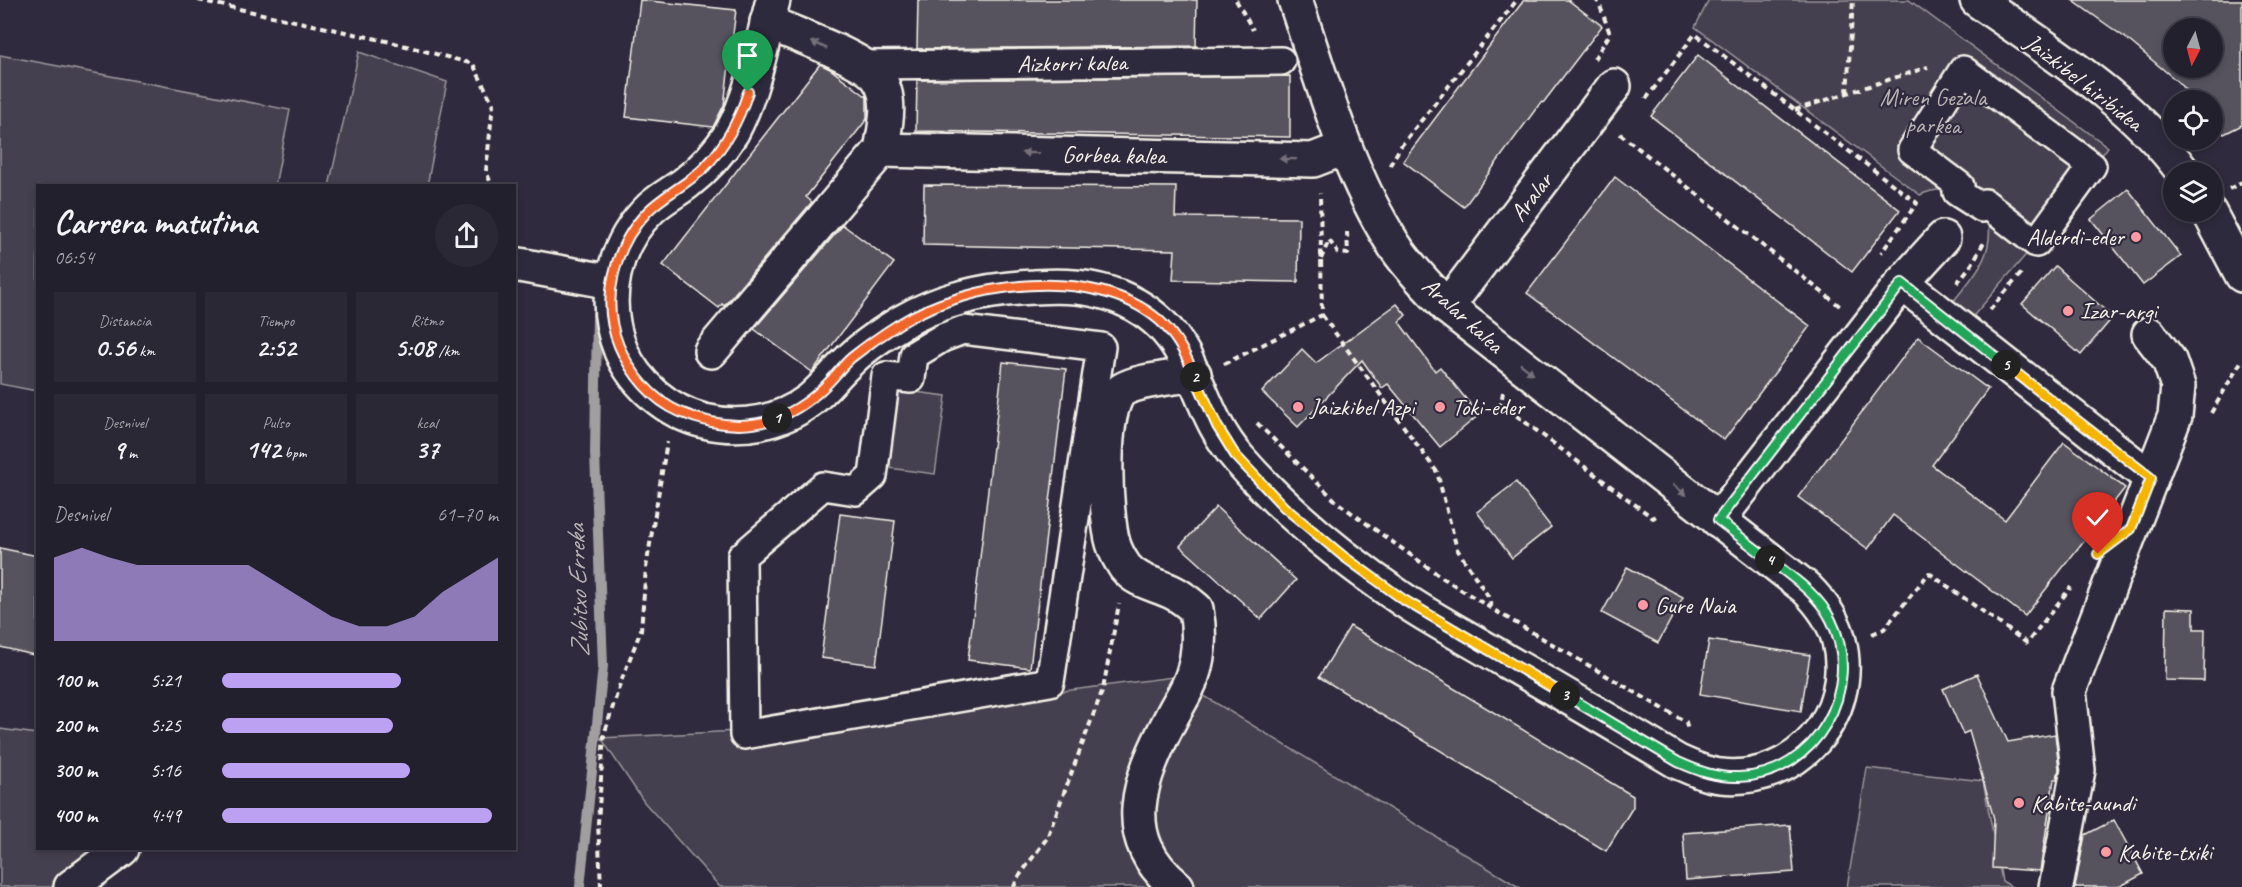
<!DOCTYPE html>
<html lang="es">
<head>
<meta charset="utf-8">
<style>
  :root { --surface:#23202e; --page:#2b2836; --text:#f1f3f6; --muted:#a3a3aa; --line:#403e4a; --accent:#bca0f2 }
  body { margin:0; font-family:Caveat,sans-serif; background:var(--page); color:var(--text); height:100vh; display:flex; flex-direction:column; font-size:22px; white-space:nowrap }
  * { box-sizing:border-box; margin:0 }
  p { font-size:20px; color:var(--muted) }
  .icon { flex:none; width:33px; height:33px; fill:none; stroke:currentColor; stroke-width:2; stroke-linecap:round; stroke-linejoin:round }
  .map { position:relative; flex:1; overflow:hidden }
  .details { position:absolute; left:36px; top:184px; width:480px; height:666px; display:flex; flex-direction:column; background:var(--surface); border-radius:0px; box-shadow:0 3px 9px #0003,0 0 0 2px var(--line) }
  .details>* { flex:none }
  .needle { width:39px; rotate:186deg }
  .fabs { position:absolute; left:2163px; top:18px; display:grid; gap:12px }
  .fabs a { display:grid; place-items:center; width:60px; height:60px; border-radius:50%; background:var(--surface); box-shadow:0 3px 9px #0003,0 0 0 2px var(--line); font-size:30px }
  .pin { position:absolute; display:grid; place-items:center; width:51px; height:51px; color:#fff; margin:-62px -26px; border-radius:50% 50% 50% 0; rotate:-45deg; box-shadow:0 0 6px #0007 }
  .pin .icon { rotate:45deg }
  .km { position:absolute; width:30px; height:30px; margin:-15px; border-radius:50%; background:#222; color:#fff; font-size:16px; line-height:30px; text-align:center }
  .round { display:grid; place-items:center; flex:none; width:63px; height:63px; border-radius:32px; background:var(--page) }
  .overview { display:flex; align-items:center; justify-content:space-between; height:102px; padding:0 18px }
  h1 { font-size:33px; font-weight:700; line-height:45px }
  .figures { display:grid; grid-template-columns:repeat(3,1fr); gap:9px; height:102px; padding:6px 18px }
  .figures div { display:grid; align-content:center; border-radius:0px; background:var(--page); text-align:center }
  .figures b { font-size:26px; font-weight:700 }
  .figures small { font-size:16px; font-weight:400 }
  .figures p { font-size:16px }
  .chart { height:168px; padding:12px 18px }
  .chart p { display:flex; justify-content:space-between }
  .chart svg { width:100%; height:108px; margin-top:6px; fill:var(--accent); opacity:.7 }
  ul { padding:0 18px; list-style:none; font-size:20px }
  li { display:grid; grid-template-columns:96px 72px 1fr; align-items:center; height:45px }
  li i { height:15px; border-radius:8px; background:var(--accent) }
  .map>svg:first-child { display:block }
  .green { fill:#454050; stroke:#9c989c; stroke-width:1.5 }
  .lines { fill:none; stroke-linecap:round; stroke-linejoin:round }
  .stream { stroke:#a19ea0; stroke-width:10 }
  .building { fill:#56525f; stroke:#f4f1e8; stroke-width:1.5; fill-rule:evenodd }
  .pedestrian-casing { stroke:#f4f1e8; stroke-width:32 }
  .minor-casing { stroke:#f4f1e8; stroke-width:38 }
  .tertiary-casing { stroke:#f4f1e8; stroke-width:38 }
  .path { stroke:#f4f1e8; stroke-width:4; stroke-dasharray:6 4.5; stroke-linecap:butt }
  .pedestrian { stroke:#2f2a3d; stroke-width:27 }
  .minor { stroke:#2f2a3d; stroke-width:33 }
  .tertiary { stroke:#2f2a3d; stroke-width:33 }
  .oneway { fill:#747079 }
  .split-1-casing { stroke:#fff; stroke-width:12 }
  .split-2-casing { stroke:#fff; stroke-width:12 }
  .split-3-casing { stroke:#fff; stroke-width:12 }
  .split-4-casing { stroke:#fff; stroke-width:12 }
  .split-5-casing { stroke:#fff; stroke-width:12 }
  .split-6-casing { stroke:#fff; stroke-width:12 }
  .split-1 { stroke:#f0652b; stroke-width:8 }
  .split-2 { stroke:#f0652b; stroke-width:8 }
  .split-3 { stroke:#f5b400; stroke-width:8 }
  .split-4 { stroke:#22a559; stroke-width:8 }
  .split-5 { stroke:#22a559; stroke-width:8 }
  .split-6 { stroke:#f5b400; stroke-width:8 }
  .poi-dot { fill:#ff9aa2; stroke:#2f2a3d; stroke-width:2 }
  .labels { text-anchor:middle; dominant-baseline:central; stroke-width:4.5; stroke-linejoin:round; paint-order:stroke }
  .street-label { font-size:24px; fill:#f4f1e8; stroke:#2f2a3d }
  .park-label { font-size:24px; fill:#b7b3b3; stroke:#2f2a3d }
  .poi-label { font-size:24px; fill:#f4f1e8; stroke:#2f2a3d; text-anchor:start }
  .water-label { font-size:26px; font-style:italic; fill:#b6b2b2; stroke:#2f2a3d }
</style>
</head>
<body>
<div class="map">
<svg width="2242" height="887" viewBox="0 0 2242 887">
  <rect width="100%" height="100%" fill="#2f2a3d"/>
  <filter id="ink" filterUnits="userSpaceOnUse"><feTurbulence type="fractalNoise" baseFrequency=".0167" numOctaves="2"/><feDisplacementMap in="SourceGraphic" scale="12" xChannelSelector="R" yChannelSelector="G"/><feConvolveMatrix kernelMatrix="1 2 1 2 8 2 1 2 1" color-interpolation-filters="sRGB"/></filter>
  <g filter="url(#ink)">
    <g class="green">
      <path d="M1709 0H1909L2108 147 2036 243 1969 321 1950 306C1971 277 1993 261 1989 222 1967 201 1953 180 1920 195L1695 27Z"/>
      <path d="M359 52 447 82 427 186H329Z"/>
      <path d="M0 55 290 110 275 186H38L37 391 0 384Z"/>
      <path d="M899 390 946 396 935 474 889 468Z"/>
      <path d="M1173 677 1519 887H720L644 802 601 738 757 730Z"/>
      <path d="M0 729 37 734 38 849H119L80 887H0Z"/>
      <path d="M1867 768 1983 781 2002 881 2012 887H1847Z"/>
    </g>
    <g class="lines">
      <path class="stream" d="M580 887 603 666 595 453 597 313"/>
    </g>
    <g class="building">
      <path d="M640 0 736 10 724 105 713 127 626 117Z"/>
      <path d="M918 0H1197L1196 46 917 49Z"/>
      <path d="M1524 0H1568L1602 26 1543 103 1541 102 1464 207 1403 161Z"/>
      <path d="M2072 0H2242V125L2224 134 2212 121V100H2194L2178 82 2127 39ZM2174 28H2212V68H2174Z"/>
      <path d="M1698 55 1900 210 1852 272 1651 116Z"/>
      <path d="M820 64 830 69 867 97V119L806 197 812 202 724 306 722 304 719 308 663 265Z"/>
      <path d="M1290 76V137L916 131 917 80Z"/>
      <path d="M1615 177 1810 326 1724 440 1527 293Z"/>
      <path d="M924 185 1176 187 1175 217 1299 218 1298 282 1173 280 1175 250 923 245Z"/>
      <path d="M2128 189 2181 256 2143 285 2091 219Z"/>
      <path d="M843 225 894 263 812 372 754 329Z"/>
      <path d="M2055 266 2113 317 2081 355 2022 304Z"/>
      <path d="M1397 304 1406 315 1399 322 1435 371 1440 367 1479 415 1440 447 1388 384 1382 388 1362 360 1298 427 1262 392 1302 349 1316 363Z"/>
      <path d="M1918 337 1988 389 1932 465 2005 520 2064 442 2125 488 2025 616 1893 515 1868 549 1798 497Z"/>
      <path d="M1003 362 1066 369 1030 668 968 660Z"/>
      <path d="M1516 482 1551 527 1512 558 1477 512Z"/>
      <path d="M1216 507 1296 580 1261 619 1180 546Z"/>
      <path d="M840 514 895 521 876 665 821 658Z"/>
      <path d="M0 548 38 556V656L0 647Z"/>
      <path d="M1627 567 1683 597 1658 643 1602 613Z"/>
      <path d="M2166 608 2194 609V629H2205L2204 681 2165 680Z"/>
      <path d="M1350 626 1633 796V807L1606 851 1319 677Z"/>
      <path d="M1709 640 1810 655 1801 711 1700 694Z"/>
      <path d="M1977 674 2008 742 2055 734 2059 769 2057 779H2054L2040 871 1992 868 1994 819 1969 731 1963 734 1943 689Z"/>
      <path d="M2114 820 2143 874 2119 887H2075L2085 835Z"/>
      <path d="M1790 825 1794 872 1686 880 1683 833Z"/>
    </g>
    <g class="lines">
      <g class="pedestrian-casing">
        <g id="pedestrian">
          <path d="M864 65 1281 61"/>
          <path d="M1963 70 2092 166 2036 243 1985 203 1982 208 1957 192 1960 186 1912 150Z"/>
          <path d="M963 330 1101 347 1050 682 744 735 742 556 823 486 856 491 873 476 886 376 911 379 914 355 942 338Z"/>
        </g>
      </g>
      <g class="minor-casing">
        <g id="minor">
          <path d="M773 0C762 42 753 94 732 132 720 151 704 169 686 183 674 192 662 198 651 208 612 245 601 302 621 351 636 385 668 412 704 421 741 430 780 423 810 400 824 389 834 375 847 363 862 347 884 333 902 322 943 298 988 289 1034 287 1064 285 1091 286 1119 297 1201 331 1188 401 1239 459 1286 513 1343 559 1402 599 1436 622 1472 640 1506 661 1564 694 1621 728 1678 762 1692 768 1706 775 1721 776 1796 784 1857 715 1839 641 1834 620 1821 603 1806 588L1447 307C1429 287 1409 268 1394 245 1346 170 1323 83 1295 0"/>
          <path d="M881 150 1313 160 1344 148"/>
          <path d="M514 264 612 282"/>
          <path d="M1902 283 2151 478"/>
          <path d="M1447 307 1614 86"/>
          <path d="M711 351 881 150C885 128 893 98 878 78 864 58 793 34 767 22"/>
          <path d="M1718 520 1902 283 1943 238"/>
          <path d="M71 887 122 849"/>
          <path d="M1177 887C1115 837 1140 778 1171 718 1178 704 1187 691 1192 677 1200 654 1200 632 1196 609 1189 603 1182 597 1174 593 1157 584 1138 583 1125 567 1121 561 1115 550 1113 543 1105 516 1099 407 1122 390 1137 380 1175 378 1194 374"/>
          <path d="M2056 887 2078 770 2069 691 2175 416 2178 386 2169 360 2149 334"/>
        </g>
      </g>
      <g class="tertiary-casing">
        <g id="tertiary">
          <path d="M1977 0C2049 51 2131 100 2183 172"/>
          <path d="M2209 212 2242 275"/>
        </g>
      </g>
      <g class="path">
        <path d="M198 0 391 42 473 64 493 104 486 171 492 186"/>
        <path d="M1236 0 1253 30"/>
        <path d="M1594 59 1610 34 1599 3 1596 0"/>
        <path d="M1847 93 1853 0"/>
        <path d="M1646 99 1695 34 1917 203 1881 253"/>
        <path d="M1795 110 1928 67"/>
        <path d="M1620 134 1841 307"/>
        <path d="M1390 165 1401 146 1517 0"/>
        <path d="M2229 189 2242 182"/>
        <path d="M1321 259 1329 240 1338 253 1348 254 1347 232"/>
        <path d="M1957 283 1972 264 1984 242"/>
        <path d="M1990 310 2024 270"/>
        <path d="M1322 315 1437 472 1457 549 1488 596 1492 609"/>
        <path d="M1224 364 1322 315 1320 193"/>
        <path d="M1503 392 1501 404 1653 518 1658 515"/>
        <path d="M2211 413 2242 360"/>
        <path d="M1257 423 1338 503 1440 576 1492 609 1686 722 1688 730"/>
        <path d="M1872 634 1884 629 1929 573 2027 643 2071 587"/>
        <path d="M601 887 598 823 604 735 620 684 641 630 646 568 667 442"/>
        <path d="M1014 887 1017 879 1047 838 1103 689 1119 604"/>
      </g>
      <use href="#pedestrian" class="pedestrian"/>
      <use href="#minor" class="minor"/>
      <use href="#tertiary" class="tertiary"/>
    </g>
    <defs><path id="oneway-solid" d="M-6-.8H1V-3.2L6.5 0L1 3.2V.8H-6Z" transform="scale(1.5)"/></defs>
    <g class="oneway">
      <use href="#oneway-solid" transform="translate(819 45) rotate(-156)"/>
      <use href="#oneway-solid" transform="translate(1030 153) rotate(-179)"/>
      <use href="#oneway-solid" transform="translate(1288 159) rotate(-179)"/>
      <use href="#oneway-solid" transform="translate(1527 369) rotate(38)"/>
      <use href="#oneway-solid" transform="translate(1680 490) rotate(38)"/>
    </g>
  </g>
  <g class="lines" filter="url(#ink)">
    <g class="split-1-casing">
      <path id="split-1" d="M748 92C739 120 726 145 705 167 688 184 665 194 648 211 614 246 600 301 619 346 631 374 652 400 680 412 711 425 745 430 777 418"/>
    </g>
    <g class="split-2-casing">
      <path id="split-2" d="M777 418C798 410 814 398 829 382 837 374 843 365 851 358 866 346 883 334 899 324 967 282 1094 264 1159 320 1176 335 1187 356 1195 377"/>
    </g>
    <g class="split-3-casing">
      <path id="split-3" d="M1195 377 1217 426 1235 455 1284 507 1343 556 1404 600 1565 695"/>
    </g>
    <g class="split-4-casing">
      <path id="split-4" d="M1565 695 1678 762C1698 771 1717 778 1739 777 1816 775 1865 688 1831 620 1818 594 1793 578 1770 560"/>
    </g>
    <g class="split-5-casing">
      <path id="split-5" d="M1770 560 1718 520 1902 283 2006 365"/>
    </g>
    <g class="split-6-casing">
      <path id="split-6" d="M2006 365 2151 478 2131 529 2098 554"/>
    </g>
    <use href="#split-1" class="split-1"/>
    <use href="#split-2" class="split-2"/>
    <use href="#split-3" class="split-3"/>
    <use href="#split-4" class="split-4"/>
    <use href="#split-5" class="split-5"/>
    <use href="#split-6" class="split-6"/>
  </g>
  <g class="poi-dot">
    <circle cx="2136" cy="237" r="6"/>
    <circle cx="2068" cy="311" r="6"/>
    <circle cx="1298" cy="407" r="6"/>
    <circle cx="1440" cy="407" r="6"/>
    <circle cx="1643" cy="605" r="6"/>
    <circle cx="2019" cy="803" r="6"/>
    <circle cx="2106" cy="852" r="6"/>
  </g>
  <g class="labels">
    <g class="street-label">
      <text transform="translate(1072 63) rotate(-1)">Aizkorri kalea</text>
      <text transform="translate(2084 82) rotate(38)">Jaizkibel hiribidea</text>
      <text transform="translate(1114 155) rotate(1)">Gorbea kalea</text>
      <text transform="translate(1531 197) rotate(-53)">Aralar</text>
      <text transform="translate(1463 315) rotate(42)">Aralar kalea</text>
    </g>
    <g class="park-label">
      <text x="1933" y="97">Miren Gezala<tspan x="1933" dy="28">parkea</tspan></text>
    </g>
    <g class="poi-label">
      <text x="2124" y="237" text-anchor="end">Alderdi-eder</text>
      <text x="2080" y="311">Izar-argi</text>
      <text x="1310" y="407">Jaizkibel Azpi</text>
      <text x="1452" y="407">Toki-eder</text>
      <text x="1655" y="605">Gure Naia</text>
      <text x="2031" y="803">Kabite-aundi</text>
      <text x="2118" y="852">Kabite-txiki</text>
    </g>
    <g class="water-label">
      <text transform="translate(578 591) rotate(-92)">Zubitxo Erreka</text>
    </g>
  </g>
</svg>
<div class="fabs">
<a><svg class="needle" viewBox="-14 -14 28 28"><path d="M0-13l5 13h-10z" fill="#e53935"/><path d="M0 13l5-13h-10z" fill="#a3a3aa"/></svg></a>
<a><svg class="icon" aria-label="locate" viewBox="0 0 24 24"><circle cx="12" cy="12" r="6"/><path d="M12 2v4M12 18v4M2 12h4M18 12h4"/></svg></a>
<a><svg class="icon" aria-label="layers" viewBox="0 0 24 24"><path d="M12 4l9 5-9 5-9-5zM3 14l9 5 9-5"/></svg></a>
</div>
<div class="pin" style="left:748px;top:92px;background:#1e9e55"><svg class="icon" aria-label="arrive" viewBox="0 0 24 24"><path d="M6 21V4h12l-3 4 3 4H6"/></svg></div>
<div class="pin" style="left:2098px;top:554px;background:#d93025"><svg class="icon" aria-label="check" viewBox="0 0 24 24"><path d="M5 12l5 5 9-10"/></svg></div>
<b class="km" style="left:777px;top:418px">1</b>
<b class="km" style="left:1195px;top:377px">2</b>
<b class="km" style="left:1565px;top:695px">3</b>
<b class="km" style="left:1770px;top:560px">4</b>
<b class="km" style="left:2006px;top:365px">5</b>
<section class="details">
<div class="overview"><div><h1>Carrera matutina</h1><p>06:54</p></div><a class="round"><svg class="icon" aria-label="share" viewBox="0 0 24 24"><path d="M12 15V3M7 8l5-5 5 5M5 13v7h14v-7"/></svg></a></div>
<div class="figures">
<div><p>Distancia</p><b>0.56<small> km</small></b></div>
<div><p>Tiempo</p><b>2:52</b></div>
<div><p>Ritmo</p><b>5:08<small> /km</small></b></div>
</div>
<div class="figures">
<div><p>Desnivel</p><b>9<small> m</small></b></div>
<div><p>Pulso</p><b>142<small> bpm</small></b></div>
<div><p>kcal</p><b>37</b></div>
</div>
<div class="chart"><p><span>Desnivel</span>61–70 m</p>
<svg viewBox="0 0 160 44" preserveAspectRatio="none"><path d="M0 44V10L10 6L20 10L30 13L40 13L50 13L60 13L70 13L80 20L90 27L100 34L110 38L120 38L130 34L140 24L150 17L160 10V44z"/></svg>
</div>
<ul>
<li><b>100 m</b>5:21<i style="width:65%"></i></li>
<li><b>200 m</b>5:25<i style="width:62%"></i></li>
<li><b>300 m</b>5:16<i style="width:68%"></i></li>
<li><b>400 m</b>4:49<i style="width:98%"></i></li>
</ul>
</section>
</div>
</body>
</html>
